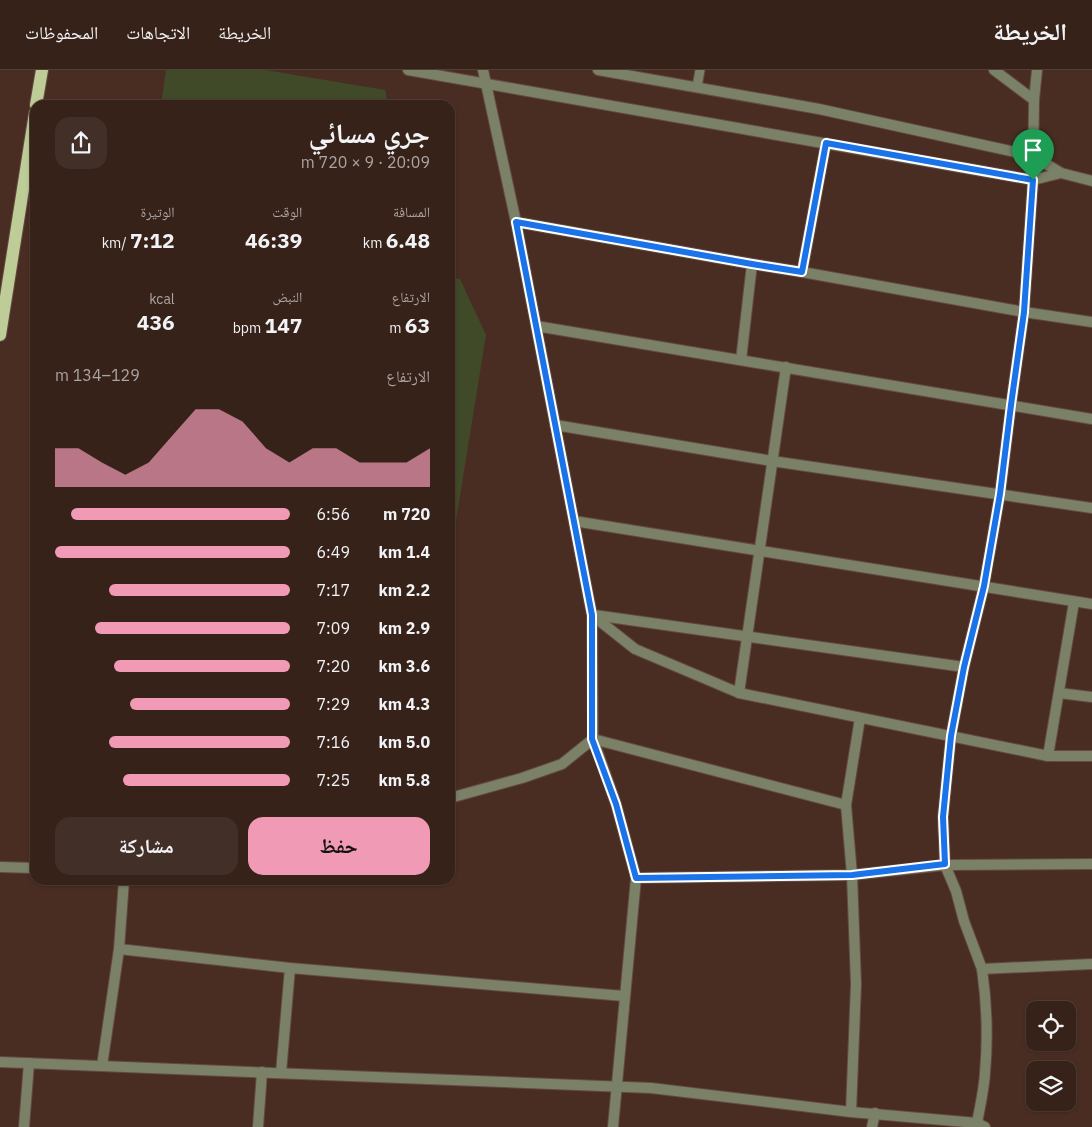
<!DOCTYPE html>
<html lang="ar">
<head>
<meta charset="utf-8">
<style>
  :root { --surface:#37221a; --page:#422f27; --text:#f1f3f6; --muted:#aaa4a2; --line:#513f39; --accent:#f09ab6 }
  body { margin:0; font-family:"IBM Plex Sans","Noto Naskh Arabic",sans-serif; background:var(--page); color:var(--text); direction:rtl; height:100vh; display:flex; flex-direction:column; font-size:19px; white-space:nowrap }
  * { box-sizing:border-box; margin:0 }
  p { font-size:16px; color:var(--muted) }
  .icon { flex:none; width:28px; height:28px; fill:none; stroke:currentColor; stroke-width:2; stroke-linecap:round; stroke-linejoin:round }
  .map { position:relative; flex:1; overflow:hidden; direction:ltr }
  .details { position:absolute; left:30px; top:30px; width:425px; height:785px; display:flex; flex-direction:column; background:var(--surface); border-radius:15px; box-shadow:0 1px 4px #0004,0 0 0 1px var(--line); direction:rtl }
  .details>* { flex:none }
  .fabs { position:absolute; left:1026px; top:931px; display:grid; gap:10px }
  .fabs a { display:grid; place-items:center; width:50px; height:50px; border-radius:10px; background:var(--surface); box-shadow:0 1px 4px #0004,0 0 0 1px var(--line); font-size:25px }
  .pin { position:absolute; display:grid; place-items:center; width:42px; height:42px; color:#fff; margin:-51px -21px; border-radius:50% 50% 50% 0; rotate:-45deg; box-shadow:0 0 5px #0007 }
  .pin .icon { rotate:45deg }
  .round { display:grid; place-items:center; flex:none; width:52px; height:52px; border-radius:15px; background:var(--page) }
  .overview { display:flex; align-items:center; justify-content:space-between; height:85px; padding:0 25px }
  h1 { font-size:28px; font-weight:800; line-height:38px }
  .metrics { display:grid; grid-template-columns:repeat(3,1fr); gap:8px; height:85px; padding:5px 25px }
  .metrics div { display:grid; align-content:center }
  .metrics b { font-size:21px; font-weight:800 }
  .metrics small { font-size:14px; font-weight:400 }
  .metrics p { font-size:14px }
  .chart { height:140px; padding:10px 25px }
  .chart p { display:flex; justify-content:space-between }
  .chart svg { width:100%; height:90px; margin-top:5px; fill:var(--accent); opacity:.7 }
  .primary-button { display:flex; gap:10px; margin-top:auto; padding:10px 25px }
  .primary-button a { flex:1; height:58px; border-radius:15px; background:var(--accent); color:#111; font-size:20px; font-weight:800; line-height:58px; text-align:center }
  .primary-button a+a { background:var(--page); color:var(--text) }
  ul { padding:0 25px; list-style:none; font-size:16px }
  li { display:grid; grid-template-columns:80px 60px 1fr; align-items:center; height:38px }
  li i { height:12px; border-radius:6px; background:var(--accent) }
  header { display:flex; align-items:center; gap:30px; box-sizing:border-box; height:70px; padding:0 25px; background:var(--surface); border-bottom:1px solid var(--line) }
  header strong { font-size:24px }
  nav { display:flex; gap:28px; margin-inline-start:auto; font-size:18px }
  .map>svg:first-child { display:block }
  .green { fill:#414a28 }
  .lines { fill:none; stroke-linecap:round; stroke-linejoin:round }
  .service-casing { stroke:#644a40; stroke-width:11 }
  .minor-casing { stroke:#644a40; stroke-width:12 }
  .primary-casing { stroke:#644a40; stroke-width:14 }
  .service { stroke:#7a8167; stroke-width:9 }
  .minor { stroke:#7a8167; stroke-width:10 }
  .primary { stroke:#becd97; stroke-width:12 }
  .route-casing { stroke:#fff; stroke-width:10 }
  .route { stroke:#1a73e8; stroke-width:6 }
</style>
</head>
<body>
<header>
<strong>الخريطة</strong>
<nav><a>الخريطة</a><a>الاتجاهات</a><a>المحفوظات</a></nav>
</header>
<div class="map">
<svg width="1092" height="1057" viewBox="0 0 1092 1057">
  <rect width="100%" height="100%" fill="#492d23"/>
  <g class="green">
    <path d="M166 0H265L385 20 388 35H161Z"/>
    <path d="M450 208 460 209 486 265 450 488Z"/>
  </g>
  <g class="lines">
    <g class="service-casing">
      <path id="service" d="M697 17 700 0"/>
    </g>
    <g class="minor-casing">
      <g id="minor">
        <path d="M408 0 1033 110 1061 103"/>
        <path d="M483 0 516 152 592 545 593 669 616 734 636 808 613 1057"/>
        <path d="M598 0 819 39 1033 86 1061 103 1092 111"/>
        <path d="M994 0 1034 30"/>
        <path d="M516 152 752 194 802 202 1024 242 1092 252"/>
        <path d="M802 202 826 73"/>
        <path d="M536 256 1092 349"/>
        <path d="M741 290 752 194"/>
        <path d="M555 355 772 391 1092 438"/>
        <path d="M574 451 1092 534"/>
        <path d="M592 545 635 579 739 623 1048 686H1092"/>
        <path d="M594 545 964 597"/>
        <path d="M739 623 786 297"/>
        <path d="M1059 623 1092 627"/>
        <path d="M1048 686 1074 532"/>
        <path d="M450 728 522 708 562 694 593 669 846 735"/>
        <path d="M0 797 35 798"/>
        <path d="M636 808 852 805 945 795 1092 794"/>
        <path d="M124 810 119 879 290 898 624 926"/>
        <path d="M982 899 964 851 956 821 945 795 943 747 951 666 964 597 984 516 1000 424 1011 335 1024 242 1033 110 1034 30 1037 0"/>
        <path d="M0 992 651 1018 851 1042 977 1053 985 1057"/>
        <path d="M102 996 119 879"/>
        <path d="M281 1003 290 898"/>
        <path d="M851 1042 856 914 852 805 846 735 860 648"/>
        <path d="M977 1053C980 1036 984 1020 985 1003 988 968 987 934 982 899L1092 894"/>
        <path d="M24 1057 29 993"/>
        <path d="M258 1057 262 1002"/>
        <path d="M872 1057 875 1043"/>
      </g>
    </g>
    <g class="primary-casing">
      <g id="primary">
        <path d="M36 35 42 0"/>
        <path d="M0 265 35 43"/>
      </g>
    </g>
    <use href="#service" class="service"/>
    <use href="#minor" class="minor"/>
    <use href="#primary" class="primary"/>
  </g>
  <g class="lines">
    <g class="route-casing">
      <path id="route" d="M826 73 1033 110 1024 242 1011 335 1000 424 984 516 964 597 951 666 943 747 945 794 852 805 636 808 616 734 592 669V545L516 152 752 194 802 202Z"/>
    </g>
    <use href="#route" class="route"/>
  </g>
</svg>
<div class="fabs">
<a><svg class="icon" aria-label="locate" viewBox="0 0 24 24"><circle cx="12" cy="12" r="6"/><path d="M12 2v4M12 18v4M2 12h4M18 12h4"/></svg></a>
<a><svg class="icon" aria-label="layers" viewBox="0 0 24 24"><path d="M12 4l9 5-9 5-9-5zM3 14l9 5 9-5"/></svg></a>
</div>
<div class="pin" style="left:1033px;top:110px;background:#1e9e55"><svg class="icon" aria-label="arrive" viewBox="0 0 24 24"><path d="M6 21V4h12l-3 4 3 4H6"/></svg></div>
<section class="details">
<div class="overview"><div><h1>جري مسائي</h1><p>20:09 · 9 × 720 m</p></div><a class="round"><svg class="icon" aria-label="share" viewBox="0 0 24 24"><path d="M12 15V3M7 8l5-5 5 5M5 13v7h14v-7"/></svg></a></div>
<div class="metrics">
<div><p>المسافة</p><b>6.48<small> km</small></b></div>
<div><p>الوقت</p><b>46:39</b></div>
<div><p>الوتيرة</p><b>7:12<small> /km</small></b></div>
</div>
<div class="metrics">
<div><p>الارتفاع</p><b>63<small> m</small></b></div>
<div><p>النبض</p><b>147<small> bpm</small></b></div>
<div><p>kcal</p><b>436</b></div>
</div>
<div class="chart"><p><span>الارتفاع</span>129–134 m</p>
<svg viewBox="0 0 160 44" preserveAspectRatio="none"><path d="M0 44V25L10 25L20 32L30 38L40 32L50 19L60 6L70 6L80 12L90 25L100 32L110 25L120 25L130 32L140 32L150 32L160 25V44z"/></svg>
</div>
<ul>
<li><b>720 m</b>6:56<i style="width:93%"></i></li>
<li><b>1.4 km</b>6:49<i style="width:100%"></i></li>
<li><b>2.2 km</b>7:17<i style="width:77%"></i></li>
<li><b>2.9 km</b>7:09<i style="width:83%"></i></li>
<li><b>3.6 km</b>7:20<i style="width:75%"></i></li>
<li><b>4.3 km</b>7:29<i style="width:68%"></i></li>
<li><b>5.0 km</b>7:16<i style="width:77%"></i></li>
<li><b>5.8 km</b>7:25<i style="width:71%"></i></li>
</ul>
<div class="primary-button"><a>حفظ</a><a>مشاركة</a></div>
</section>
</div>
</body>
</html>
